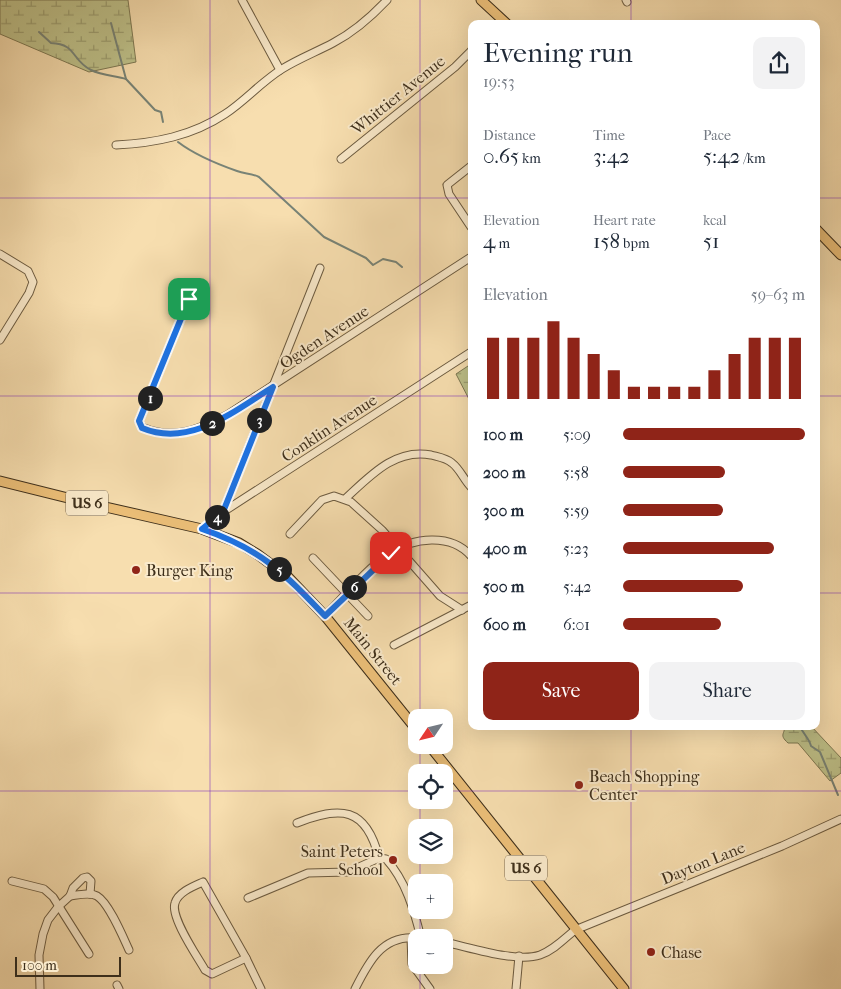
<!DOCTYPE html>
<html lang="en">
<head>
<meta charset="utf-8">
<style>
  :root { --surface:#fff; --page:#f2f2f3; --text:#1f2937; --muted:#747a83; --accent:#8f2418 }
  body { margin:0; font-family:"IM FELL French Canon",serif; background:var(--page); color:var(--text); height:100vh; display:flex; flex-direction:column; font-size:19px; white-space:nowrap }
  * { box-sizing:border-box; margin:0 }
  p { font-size:16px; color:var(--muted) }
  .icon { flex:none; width:28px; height:28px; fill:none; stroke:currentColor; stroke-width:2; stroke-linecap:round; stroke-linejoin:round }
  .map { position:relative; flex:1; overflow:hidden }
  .drawer { position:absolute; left:468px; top:20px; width:352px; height:710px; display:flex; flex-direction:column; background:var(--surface); border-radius:10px; box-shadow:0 5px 20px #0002 }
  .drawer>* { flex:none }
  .needle { width:32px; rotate:235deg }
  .buttons { position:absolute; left:408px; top:709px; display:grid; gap:10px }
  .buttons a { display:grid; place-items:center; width:45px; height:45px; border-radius:10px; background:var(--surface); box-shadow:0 5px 20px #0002; font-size:25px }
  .scale { position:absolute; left:15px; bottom:12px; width:106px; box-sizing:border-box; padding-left:5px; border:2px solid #3e2f1b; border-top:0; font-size:14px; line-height:18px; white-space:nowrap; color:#3e2f1b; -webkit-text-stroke:4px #faeacb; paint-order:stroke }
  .pin { position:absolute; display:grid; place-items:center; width:42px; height:42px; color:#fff; margin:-21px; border-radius:10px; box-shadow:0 2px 8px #0006 }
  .km { position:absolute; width:25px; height:25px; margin:-12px; border-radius:50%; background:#222; color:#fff; font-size:14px; line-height:25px; text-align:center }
  .round { display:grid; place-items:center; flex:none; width:52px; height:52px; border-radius:10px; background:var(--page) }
  .overview { display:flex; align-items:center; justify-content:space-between; height:85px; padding:0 15px }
  h1 { font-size:28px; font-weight:600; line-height:38px }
  .figures { display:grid; grid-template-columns:repeat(3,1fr); gap:8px; height:85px; padding:5px 15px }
  .figures div { display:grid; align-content:center }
  .figures b { font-size:21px; font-weight:600 }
  .figures small { font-size:14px; font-weight:400 }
  .figures p { font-size:14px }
  .chart { height:140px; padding:10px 15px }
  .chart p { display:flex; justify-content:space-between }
  .chart svg { width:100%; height:90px; margin-top:5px; stroke:var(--accent); stroke-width:6 }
  .button { display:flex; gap:10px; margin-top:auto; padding:10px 15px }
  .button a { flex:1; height:58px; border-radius:10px; background:var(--accent); color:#fff; font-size:20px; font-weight:600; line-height:58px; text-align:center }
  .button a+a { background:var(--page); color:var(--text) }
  ul { padding:0 15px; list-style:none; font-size:16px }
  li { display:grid; grid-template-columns:80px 60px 1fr; align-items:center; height:38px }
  li i { height:12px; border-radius:6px; background:var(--accent) }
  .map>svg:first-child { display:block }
  .wetland { fill:url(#wetland-marsh); stroke:#7e7852 }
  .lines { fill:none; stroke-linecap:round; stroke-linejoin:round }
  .stream { stroke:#788376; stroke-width:2 }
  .minor-casing { stroke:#6c5b40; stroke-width:9 }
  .major-casing { stroke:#3e2f1b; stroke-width:11 }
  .minor { stroke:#faeacb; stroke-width:7 }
  .major { stroke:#ecbf78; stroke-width:9 }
  .route-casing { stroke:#fff; stroke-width:10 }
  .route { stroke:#1a73e8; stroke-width:6 }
  .grid { fill:none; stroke:#7b2cbf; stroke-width:1; stroke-opacity:0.55 }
  .poi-dot { fill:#8f2418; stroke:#faeacb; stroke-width:2 }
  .labels { text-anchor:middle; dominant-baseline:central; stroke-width:4; stroke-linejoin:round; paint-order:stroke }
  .shield { fill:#faeacb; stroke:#766750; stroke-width:1 }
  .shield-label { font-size:15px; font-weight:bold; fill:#3e2f1b }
  .street-label { font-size:16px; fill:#3e2f1b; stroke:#faeacb }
  .poi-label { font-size:16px; fill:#3e2f1b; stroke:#faeacb; text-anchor:start }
</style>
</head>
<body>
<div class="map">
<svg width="841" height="989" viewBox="0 0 841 989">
  <defs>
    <pattern id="wetland-marsh" width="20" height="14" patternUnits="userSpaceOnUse" patternTransform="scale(1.25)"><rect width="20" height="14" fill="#bec18a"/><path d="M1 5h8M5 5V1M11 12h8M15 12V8" fill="none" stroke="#9c9d70"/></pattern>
  </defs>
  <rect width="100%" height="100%" fill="#f7deaf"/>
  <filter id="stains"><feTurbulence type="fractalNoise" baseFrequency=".004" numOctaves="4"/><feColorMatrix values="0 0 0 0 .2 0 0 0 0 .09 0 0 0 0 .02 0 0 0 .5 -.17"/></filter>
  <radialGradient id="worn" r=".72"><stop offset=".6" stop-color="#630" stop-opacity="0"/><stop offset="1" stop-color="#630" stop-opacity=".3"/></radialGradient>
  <g class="wetland">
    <path d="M0 0H128L136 62 89 72 0 34Z"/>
    <path d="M471 364V403L456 374Z"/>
    <path d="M784 726H811L841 758V773L830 781 798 743H788C778 734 786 734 784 726Z"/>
  </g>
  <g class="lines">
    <g class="stream">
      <path d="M111 23 126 79 155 110 161 112 163 122"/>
      <path d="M39 32 51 43C77 44 71 60 91 70 101 75 115 76 126 79"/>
      <path d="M178 142C195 155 217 164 237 171 245 174 251 173 259 177L324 237 366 258 373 265 383 259 396 262 402 267"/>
      <path d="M800 726C803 734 809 738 811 746L820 752 838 795"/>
    </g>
    <g class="minor-casing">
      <g id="minor">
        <path d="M242 0 280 70"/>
        <path d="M626 0 627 2"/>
        <path d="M116 145C155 143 192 136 225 114 245 101 261 82 282 69 298 59 316 52 333 43 354 32 371 17 387 0"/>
        <path d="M341 159 455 67 471 51"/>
        <path d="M471 166 447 185 449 194 471 227"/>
        <path d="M0 254 28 271 33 282 29 293 0 340"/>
        <path d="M189 299 139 421 142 427C174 441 199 429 227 415L471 257"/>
        <path d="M345 499C370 476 395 448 431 455 438 457 446 458 452 463 460 469 464 480 471 487"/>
        <path d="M223 512 320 268"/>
        <path d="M202 529 223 512 471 352"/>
        <path d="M290 534 322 500 334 496 351 502 382 530 440 596 462 610"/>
        <path d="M313 558 368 616"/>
        <path d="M325 616C345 596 365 570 389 554 413 537 451 533 471 556"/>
        <path d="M394 645 471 605"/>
        <path d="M297 823C340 806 366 806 379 858"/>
        <path d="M12 881 44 889 53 897 89 954"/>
        <path d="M203 882 246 958 212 974 205 970C197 956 170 917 175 903 178 892 194 886 203 882Z"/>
        <path d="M70 896C78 895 90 892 97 896 109 903 123 937 129 950"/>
        <path d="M248 898 308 873 348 872 379 858 386 859C406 881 414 910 421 938"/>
        <path d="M411 938 412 964 430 989"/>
        <path d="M444 942C469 947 516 963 540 955 554 950 564 939 575 930L782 846 841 819"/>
        <path d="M246 958 261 989"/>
        <path d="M117 985 119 989"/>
        <path d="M40 989 39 955 43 934 48 920 58 907 70 896 73 888 83 878 87 877 91 881 90 894"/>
        <path d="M355 989C368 963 382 935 416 938"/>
        <path d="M516 989 519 956"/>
      </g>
    </g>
    <g class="major-casing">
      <g id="major">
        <path d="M481 0 507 24"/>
        <path d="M816 229 841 255"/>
        <path d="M0 481 88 503 202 529 239 543 257 554 288 577 325 616 416 729"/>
        <path d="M429 745 624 989"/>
      </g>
    </g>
    <use href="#minor" class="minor"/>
    <use href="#major" class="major"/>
  </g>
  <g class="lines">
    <g class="route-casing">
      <path id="route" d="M189 299 139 421 142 428C190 448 234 411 273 387L223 512 202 529C261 549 283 572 325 616L391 553"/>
    </g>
    <use href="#route" class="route"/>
  </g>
  <path class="grid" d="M210 0V989M420 0V718M631 0V24M0 198H471M816 198H841M0 396H471M816 396H841M0 593H471M816 593H841M631 726V989M420 745V772M0 791H416M444 791H841M420 800V828M420 855V882M420 910V938M420 965V989"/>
  <g class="poi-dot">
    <circle cx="136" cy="570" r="5"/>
    <circle cx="579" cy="785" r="5"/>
    <circle cx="393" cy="860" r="5"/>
    <circle cx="651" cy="952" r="5"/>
  </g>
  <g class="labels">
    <g class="shield">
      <rect x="66" y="490.5" width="42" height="25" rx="4"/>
      <rect x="505" y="855.5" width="42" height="25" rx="4"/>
    </g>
    <g class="shield-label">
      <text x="87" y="503">US 6</text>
      <text x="526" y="868">US 6</text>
    </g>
    <g class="street-label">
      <text transform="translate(398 95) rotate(-39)">Whittier Avenue</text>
      <text transform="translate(324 337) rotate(-33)">Ogden Avenue</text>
      <text transform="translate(329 428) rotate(-33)">Conklin Avenue</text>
      <text transform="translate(373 651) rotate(51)">Main Street</text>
      <text transform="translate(703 863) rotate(-22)">Dayton Lane</text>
    </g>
    <g class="poi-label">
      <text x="146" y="570">Burger King</text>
      <text x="589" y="776">Beach Shopping<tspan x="589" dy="18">Center</tspan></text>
      <text x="383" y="851" text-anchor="end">Saint Peters<tspan x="383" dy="18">School</tspan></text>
      <text x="661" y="952">Chase</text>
    </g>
  </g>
  <rect width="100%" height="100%" filter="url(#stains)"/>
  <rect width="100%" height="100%" fill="url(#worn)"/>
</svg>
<div class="buttons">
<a><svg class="needle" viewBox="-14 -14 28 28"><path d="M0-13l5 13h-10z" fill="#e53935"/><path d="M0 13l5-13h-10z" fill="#747a83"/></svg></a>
<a><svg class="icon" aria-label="locate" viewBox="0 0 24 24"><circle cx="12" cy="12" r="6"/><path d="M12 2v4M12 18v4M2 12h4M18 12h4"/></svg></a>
<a><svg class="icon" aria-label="layers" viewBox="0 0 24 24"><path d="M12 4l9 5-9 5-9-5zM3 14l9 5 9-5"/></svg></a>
<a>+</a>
<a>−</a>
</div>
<div class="scale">100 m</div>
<div class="pin" style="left:189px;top:299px;background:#1e9e55"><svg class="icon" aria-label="arrive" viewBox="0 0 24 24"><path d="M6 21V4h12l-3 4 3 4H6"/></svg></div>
<div class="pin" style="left:391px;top:553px;background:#d93025"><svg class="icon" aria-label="check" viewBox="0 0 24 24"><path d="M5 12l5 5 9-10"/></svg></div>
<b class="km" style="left:150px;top:398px">1</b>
<b class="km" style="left:212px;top:423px">2</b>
<b class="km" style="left:259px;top:420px">3</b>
<b class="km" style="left:217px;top:517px">4</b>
<b class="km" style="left:279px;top:569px">5</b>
<b class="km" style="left:354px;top:587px">6</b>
<section class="drawer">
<div class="overview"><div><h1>Evening run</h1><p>19:53</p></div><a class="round"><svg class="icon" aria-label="share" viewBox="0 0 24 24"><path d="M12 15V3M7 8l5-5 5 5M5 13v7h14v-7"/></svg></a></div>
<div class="figures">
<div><p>Distance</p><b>0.65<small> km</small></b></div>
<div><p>Time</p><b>3:42</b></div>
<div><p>Pace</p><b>5:42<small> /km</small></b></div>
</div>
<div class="figures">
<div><p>Elevation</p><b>4<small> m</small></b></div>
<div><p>Heart rate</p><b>158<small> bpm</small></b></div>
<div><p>kcal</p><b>51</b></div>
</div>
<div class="chart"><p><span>Elevation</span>59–63 m</p>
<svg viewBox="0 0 160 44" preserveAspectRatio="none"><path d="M5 44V14M15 44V14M25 44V14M35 44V6M45 44V14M55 44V22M65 44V30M75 44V38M85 44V38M95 44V38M105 44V38M115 44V30M125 44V22M135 44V14M145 44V14M155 44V14"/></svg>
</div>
<ul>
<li><b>100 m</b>5:09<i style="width:100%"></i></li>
<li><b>200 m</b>5:58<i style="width:56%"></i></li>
<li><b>300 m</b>5:59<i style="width:55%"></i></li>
<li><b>400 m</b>5:23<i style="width:83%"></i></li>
<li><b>500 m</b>5:42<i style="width:66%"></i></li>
<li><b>600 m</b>6:01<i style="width:54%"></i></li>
</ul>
<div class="button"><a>Save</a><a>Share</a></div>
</section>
</div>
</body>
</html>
